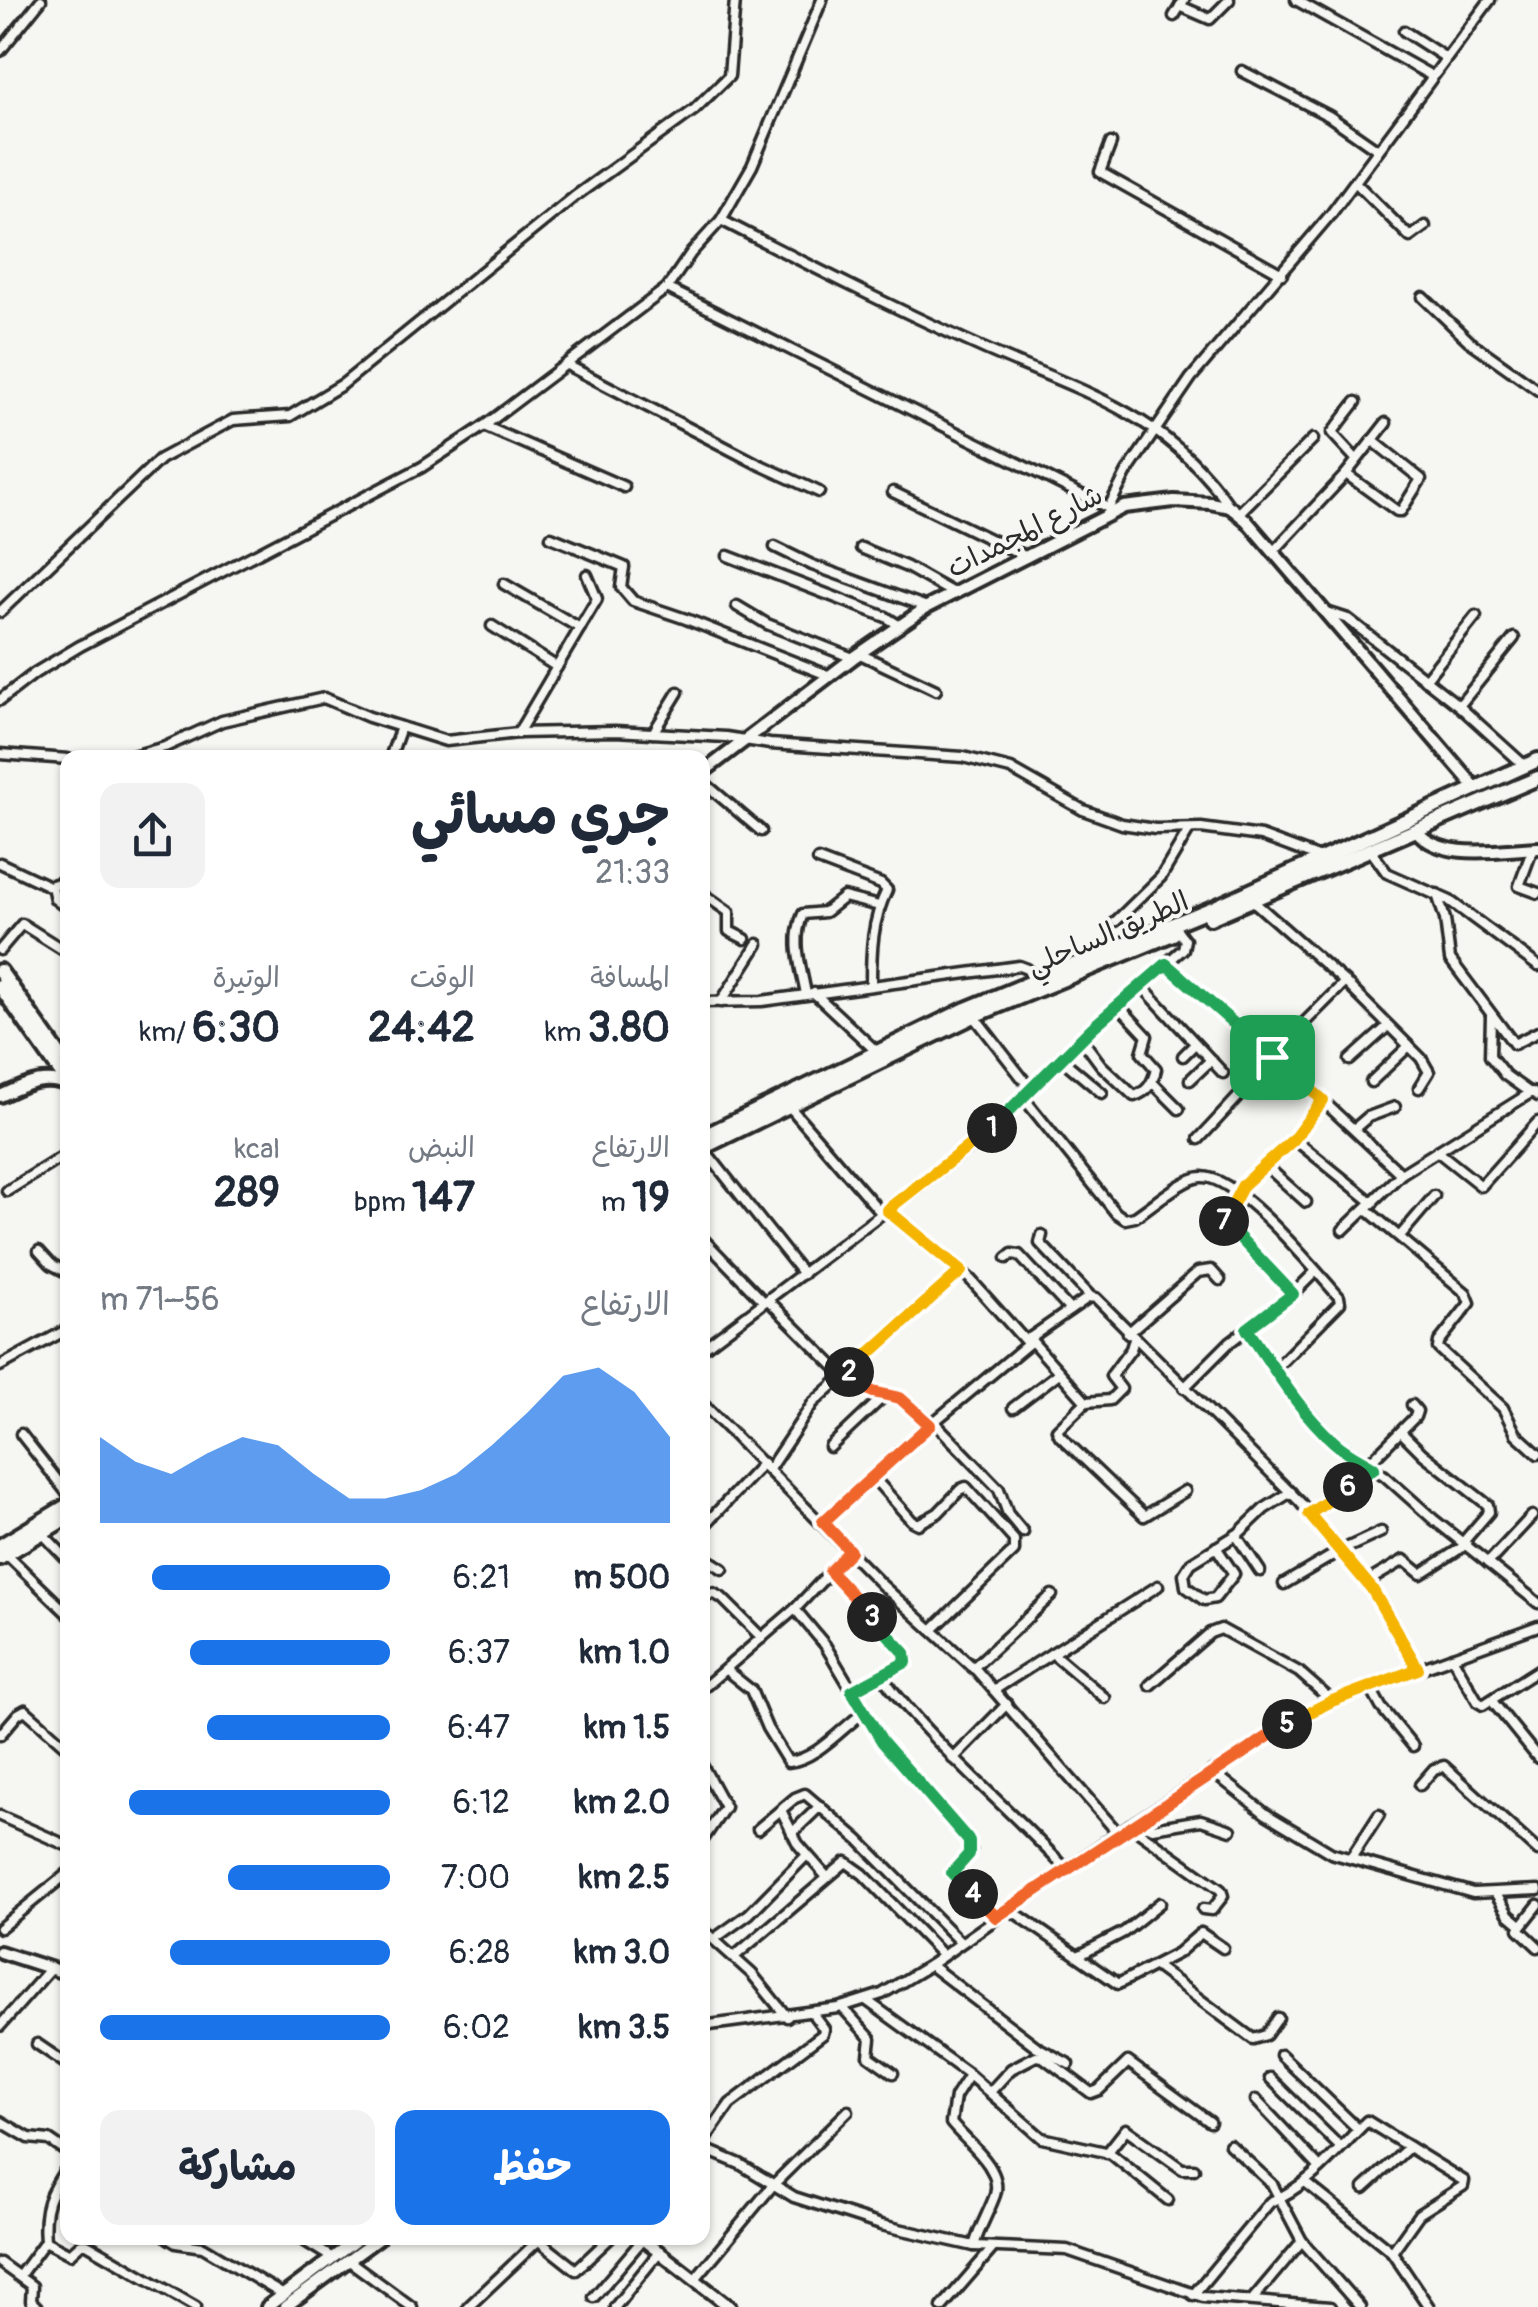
<!DOCTYPE html>
<html lang="ar">
<head>
<meta charset="utf-8">
<style>
  :root { --surface:#fff; --page:#f2f2f3; --text:#1f2937; --muted:#747a83; --accent:#1a73e8 }
  body { margin:0; font-family:Pangolin,"Playpen Sans Arabic",sans-serif; background:var(--page); color:var(--text); direction:rtl; height:100vh; display:flex; flex-direction:column; font-size:38px; white-space:nowrap }
  * { box-sizing:border-box; margin:0 }
  p { font-size:32px; color:var(--muted) }
  .icon { flex:none; width:55px; height:55px; fill:none; stroke:currentColor; stroke-width:2; stroke-linecap:round; stroke-linejoin:round }
  .map { position:relative; flex:1; overflow:hidden; direction:ltr }
  .details { position:absolute; left:60px; top:750px; width:650px; height:1495px; display:flex; flex-direction:column; background:var(--surface); border-radius:20px; box-shadow:0 2px 8px #0004; direction:rtl }
  .details>* { flex:none }
  .pin { position:absolute; display:grid; place-items:center; width:85px; height:85px; color:#fff; margin:-42px; border-radius:20px; box-shadow:0 5px 15px #0006 }
  .km { position:absolute; width:50px; height:50px; margin:-25px; border-radius:50%; background:#222; color:#fff; font-size:28px; line-height:50px; text-align:center }
  .round { display:grid; place-items:center; flex:none; width:105px; height:105px; border-radius:20px; background:var(--page) }
  .summary { display:flex; align-items:center; justify-content:space-between; height:170px; padding:0 40px }
  h1 { font-size:55px; font-weight:700; line-height:75px }
  .figures { display:grid; grid-template-columns:repeat(3,1fr); gap:15px; height:170px; padding:10px 40px }
  .figures div { display:grid; align-content:center }
  .figures b { font-size:42px; font-weight:700 }
  .figures small { font-size:28px; font-weight:400 }
  .figures p { font-size:28px }
  .chart { height:280px; padding:20px 40px }
  .chart p { display:flex; justify-content:space-between }
  .chart svg { width:100%; height:180px; margin-top:10px; fill:var(--accent); opacity:.7 }
  .primary-button { display:flex; gap:20px; margin-top:auto; padding:20px 40px }
  .primary-button a { flex:1; height:115px; border-radius:20px; background:var(--accent); color:#fff; font-size:40px; font-weight:700; line-height:115px; text-align:center }
  .primary-button a+a { background:var(--page); color:var(--text) }
  ul { padding:0 40px; list-style:none; font-size:32px }
  li { display:grid; grid-template-columns:160px 120px 1fr; align-items:center; height:75px }
  li i { height:25px; border-radius:12px; background:var(--accent) }
  .map>svg:first-child { display:block }
  .lines { fill:none; stroke-linecap:round; stroke-linejoin:round }
  .minor-casing { stroke:#2b2b2b; stroke-width:15 }
  .major-casing { stroke:#2b2b2b; stroke-width:18 }
  .highway-casing { stroke:#2b2b2b; stroke-width:20 }
  .minor { stroke:#f6f6f2; stroke-width:8 }
  .major { stroke:#f6f6f2; stroke-width:10 }
  .highway { stroke:#f6f6f2; stroke-width:12 }
  .split-1-casing { stroke:#fff; stroke-width:20 }
  .split-2-casing { stroke:#fff; stroke-width:20 }
  .split-3-casing { stroke:#fff; stroke-width:20 }
  .split-4-casing { stroke:#fff; stroke-width:20 }
  .split-5-casing { stroke:#fff; stroke-width:20 }
  .split-6-casing { stroke:#fff; stroke-width:20 }
  .split-7-casing { stroke:#fff; stroke-width:20 }
  .split-8-casing { stroke:#fff; stroke-width:20 }
  .split-1 { stroke:#22a559; stroke-width:12 }
  .split-2 { stroke:#f5b400; stroke-width:12 }
  .split-3 { stroke:#f0652b; stroke-width:12 }
  .split-4 { stroke:#22a559; stroke-width:12 }
  .split-5 { stroke:#f0652b; stroke-width:12 }
  .split-6 { stroke:#f5b400; stroke-width:12 }
  .split-7 { stroke:#22a559; stroke-width:12 }
  .split-8 { stroke:#f5b400; stroke-width:12 }
  .labels { text-anchor:middle; dominant-baseline:central; stroke-width:8; stroke-linejoin:round; paint-order:stroke }
  .street-label { font-size:28px; fill:#2b2b2b; stroke:#f6f6f2 }
</style>
</head>
<body>
<div class="map">
<svg width="1538" height="2307" viewBox="0 0 1538 2307">
  <rect width="100%" height="100%" fill="#f6f6f2"/>
  <filter id="ink" filterUnits="userSpaceOnUse"><feTurbulence type="fractalNoise" baseFrequency=".01" numOctaves="2"/><feDisplacementMap in="SourceGraphic" scale="20" xChannelSelector="R" yChannelSelector="G"/><feConvolveMatrix kernelMatrix="1 2 1 2 8 2 1 2 1" color-interpolation-filters="sRGB"/></filter>
  <g filter="url(#ink)">
    <g class="lines">
      <g class="minor-casing">
        <g id="minor">
          <path d="M1296 0 1432 76"/>
          <path d="M1180 6 1210 19 1229 0"/>
          <path d="M1174 16 1184 0"/>
          <path d="M1404 31 1446 58"/>
          <path d="M0 51 41 0"/>
          <path d="M1242 71 1329 116 1378 150"/>
          <path d="M1111 143 1100 172 1282 274"/>
          <path d="M1355 182 1410 237 1425 226"/>
          <path d="M721 220C807 264 895 309 983 348 1082 392 1165 412 1230 507"/>
          <path d="M667 288 1110 509"/>
          <path d="M1423 297 1469 341 1538 390"/>
          <path d="M567 365 756 463 819 492"/>
          <path d="M1356 402 1332 433 1356 459"/>
          <path d="M484 426 624 487"/>
          <path d="M1346 474 1397 511H1401L1421 479 1372 440"/>
          <path d="M893 492 1027 557"/>
          <path d="M1109 507 1127 472 1191 378 1331 214 1490 0"/>
          <path d="M1238 514 1313 439"/>
          <path d="M551 537 624 567 621 587 633 601 686 619 830 676"/>
          <path d="M775 547 812 565 927 607"/>
          <path d="M861 548 907 567 953 593"/>
          <path d="M1273 552 1346 474 1386 423"/>
          <path d="M728 556 886 617 900 626"/>
          <path d="M504 584 580 628"/>
          <path d="M737 606 767 624 853 658"/>
          <path d="M1323 611 1348 619 1459 706 1524 765"/>
          <path d="M0 612 160 459 233 420 290 416 343 384 574 197 694 110 729 76 735 0"/>
          <path d="M492 626 557 667"/>
          <path d="M860 654 936 690"/>
          <path d="M1425 680 1476 616"/>
          <path d="M0 700 35 673 80 646 422 467 484 426 667 288 691 253 721 220 752 166 822 0"/>
          <path d="M1459 706 1514 638"/>
          <path d="M518 733 597 599 587 575"/>
          <path d="M653 733 678 692"/>
          <path d="M0 754 68 759"/>
          <path d="M125 758 165 747 222 721 324 698 369 717 446 741 518 733 615 731 726 737 770 744 963 757 1011 769 1083 810 1122 824 1155 829 1201 828 1261 836 1323 859"/>
          <path d="M390 758 401 727"/>
          <path d="M702 781 761 831"/>
          <path d="M1533 848 1519 886 1538 893"/>
          <path d="M1371 851 1387 873 1450 901 1538 966"/>
          <path d="M818 860 881 884 887 890C872 921 871 950 871 984"/>
          <path d="M0 863 49 886 68 880"/>
          <path d="M52 886 55 899 68 909"/>
          <path d="M702 893 729 912V931L745 939"/>
          <path d="M1437 894 1445 919 1450 959 1514 1044 1538 1032"/>
          <path d="M1253 901 1345 982 1421 1058 1429 1072 1419 1088"/>
          <path d="M1116 921 1161 877 1189 830"/>
          <path d="M0 950 22 924 68 953"/>
          <path d="M1166 964 1323 1101 1401 1174 1532 1092 1538 1096"/>
          <path d="M1142 986 1223 1073"/>
          <path d="M814 993 877 1052"/>
          <path d="M806 994C801 966 791 941 803 914L825 912 844 897 879 906"/>
          <path d="M702 1002 762 1001 1019 966 1027 969 1034 981"/>
          <path d="M721 1002 758 944"/>
          <path d="M974 1016 1030 1088"/>
          <path d="M1491 1016 1490 1056 1505 1075 1530 1093"/>
          <path d="M1081 1038 1101 1065 1134 1096C1148 1092 1153 1082 1156 1069L1142 1053 1147 1036 1119 1006"/>
          <path d="M1183 1056 1195 1044"/>
          <path d="M1060 1058 1102 1093"/>
          <path d="M1350 1060 1388 1026"/>
          <path d="M1190 1080 1211 1060"/>
          <path d="M1371 1082 1409 1046"/>
          <path d="M1153 1083 1179 1109"/>
          <path d="M1023 1097 1116 1213 1125 1219 1135 1217C1151 1207 1183 1178 1201 1177 1237 1174 1315 1270 1339 1297L1340 1303 1274 1370"/>
          <path d="M789 1106 882 1214"/>
          <path d="M1354 1129 1368 1117 1395 1107"/>
          <path d="M1199 1139 1265 1068 1284 1043 1345 982"/>
          <path d="M1294 1139 1373 1203"/>
          <path d="M703 1148 803 1274"/>
          <path d="M1437 1151 1481 1186 1538 1122"/>
          <path d="M1265 1165 1306 1202"/>
          <path d="M7 1191 68 1153"/>
          <path d="M1366 1209 1466 1293 1470 1303 1439 1342 1438 1348 1503 1408 1516 1434 1538 1454"/>
          <path d="M1343 1230 1401 1174"/>
          <path d="M1042 1235 1040 1243 1091 1297"/>
          <path d="M1400 1236 1434 1196"/>
          <path d="M702 1238 764 1302"/>
          <path d="M39 1251 51 1264 68 1273"/>
          <path d="M1007 1258 1012 1254 1019 1255 1070 1310"/>
          <path d="M1293 1294 1232 1231 1223 1217 1243 1185 1294 1139 1323 1101"/>
          <path d="M768 1300 844 1376 873 1392 900 1399 930 1425"/>
          <path d="M1247 1329 1292 1395 1333 1441 1385 1476 1433 1519 1538 1603"/>
          <path d="M1128 1333 1198 1272 1211 1270 1220 1280"/>
          <path d="M1029 1338 1086 1402 1057 1430 1060 1436 1144 1516 1185 1491"/>
          <path d="M1027 1340 1089 1297 1096 1298 1299 1501 1367 1582 1418 1669"/>
          <path d="M702 1349 981 1139 1092 1028 1183 949 1185 940 1178 931"/>
          <path d="M0 1366 68 1329"/>
          <path d="M1184 1388 1230 1342 1293 1294 1316 1271"/>
          <path d="M1086 1402 1110 1400 1121 1389 1111 1376 1131 1349 1134 1339"/>
          <path d="M702 1403 882 1585 977 1671 1118 1833"/>
          <path d="M1013 1408 1059 1373"/>
          <path d="M934 1422 999 1489 1008 1514 1023 1532"/>
          <path d="M1401 1432 1423 1454 1488 1505 1489 1512 1464 1541"/>
          <path d="M21 1434 68 1494"/>
          <path d="M830 1447 885 1395"/>
          <path d="M1368 1464 1415 1417 1417 1411 1412 1405"/>
          <path d="M769 1469 813 1403 961 1271"/>
          <path d="M873 1477 912 1521 918 1524 938 1513 961 1489 966 1487 1014 1540V1551L932 1630"/>
          <path d="M1309 1513 1374 1468"/>
          <path d="M823 1522 906 1445 1028 1344 970 1279 887 1210"/>
          <path d="M702 1528 763 1463"/>
          <path d="M41 1532 68 1560"/>
          <path d="M1236 1535 1260 1571"/>
          <path d="M1216 1547 1234 1574 1215 1598 1204 1600 1186 1587 1184 1574 1191 1563 1238 1534 1264 1509 1291 1492"/>
          <path d="M6 1554 68 1614"/>
          <path d="M702 1556 723 1569"/>
          <path d="M1488 1563 1532 1516"/>
          <path d="M830 1571 900 1647 907 1659 904 1664 852 1691"/>
          <path d="M1367 1582 1404 1560 1421 1574 1467 1544"/>
          <path d="M1284 1584 1340 1551 1381 1532"/>
          <path d="M702 1599 713 1593 722 1598 762 1638"/>
          <path d="M795 1609 825 1645 882 1741 969 1841 971 1850 952 1875 996 1917"/>
          <path d="M1052 1653 1105 1698"/>
          <path d="M1452 1657 1478 1702 1483 1705 1538 1670"/>
          <path d="M973 1668 1052 1595"/>
          <path d="M726 1670 751 1690 767 1728 788 1762C815 1760 840 1730 863 1713"/>
          <path d="M881 1675C934 1747 1004 1803 1065 1868"/>
          <path d="M1150 1685 1210 1633 1221 1629 1299 1672 1332 1701"/>
          <path d="M1370 1687 1381 1707 1413 1746"/>
          <path d="M702 1689 795 1609 850 1551"/>
          <path d="M994 1690 1158 1586"/>
          <path d="M1492 1701 1538 1758"/>
          <path d="M0 1735 18 1714 25 1710 68 1748"/>
          <path d="M953 1759 1007 1704"/>
          <path d="M702 1765 725 1807 702 1841"/>
          <path d="M1212 1771 1266 1814 1331 1853 1473 1893 1538 1890"/>
          <path d="M1420 1785 1434 1769 1444 1766 1538 1851"/>
          <path d="M781 1810 798 1844 826 1876"/>
          <path d="M0 1816 68 1846"/>
          <path d="M1137 1821 1153 1828 1201 1820 1231 1830"/>
          <path d="M1130 1825 1221 1890 1223 1896 1212 1910 1203 1909"/>
          <path d="M758 1829 795 1798 805 1794 859 1840 960 1942"/>
          <path d="M792 1833 820 1806"/>
          <path d="M1351 1858 1379 1815"/>
          <path d="M1496 1894 1509 1915 1521 1925"/>
          <path d="M1538 1905 1519 1929 1538 1947"/>
          <path d="M1008 1908 1118 1984 1178 1953 1201 1933 1223 1948"/>
          <path d="M0 1928 68 1873"/>
          <path d="M702 1929 752 1974 787 2017"/>
          <path d="M714 1939 749 1914 807 1855"/>
          <path d="M1078 1956 1124 1932 1160 1903"/>
          <path d="M734 1957 846 1862 863 1874 942 1955"/>
          <path d="M930 1965 1037 2047 1069 2064"/>
          <path d="M1155 1966 1253 2039 1266 2035 1278 2018"/>
          <path d="M866 2000 967 2073 1042 2138 1110 2153 1168 2200"/>
          <path d="M842 2007 871 2039 869 2056 893 2073"/>
          <path d="M0 2026 51 1968"/>
          <path d="M702 2026 838 2008 882 1994 930 1965 1118 1833 1295 1719 1345 1696 1538 1626"/>
          <path d="M37 2044 68 2065"/>
          <path d="M1281 2055 1358 2129"/>
          <path d="M969 2075 955 2097 951 2123C965 2141 1004 2168 995 2195 989 2212 979 2228 974 2246"/>
          <path d="M1270 2078 1340 2147"/>
          <path d="M990 2092 1011 2069 1036 2056 1043 2057 1091 2093 1099 2090 1128 2062 1210 2122"/>
          <path d="M1256 2100 1320 2168"/>
          <path d="M0 2121 29 2138 49 2140 68 2153"/>
          <path d="M702 2144 730 2104 823 2034 824 2029 812 2013"/>
          <path d="M1230 2145 1272 2184 1302 2241 1252 2300"/>
          <path d="M702 2148 740 2164 794 2197 881 2225 974 2246 1067 2250 1203 2297 1330 2307"/>
          <path d="M1107 2153 1126 2129 1182 2169H1194"/>
          <path d="M1305 2182 1392 2252 1429 2307"/>
          <path d="M1364 2188 1409 2147"/>
          <path d="M168 2238 176 2243 203 2247 282 2294"/>
          <path d="M300 2238 331 2257"/>
          <path d="M538 2240 576 2270 610 2238"/>
          <path d="M45 2241 70 2254 81 2244H87L196 2307"/>
          <path d="M1302 2241 1360 2307"/>
          <path d="M348 2260 412 2307"/>
          <path d="M0 2263 32 2286 31 2301 37 2307"/>
          <path d="M20 2275 45 2241C42 2208 49 2193 68 2166"/>
          <path d="M695 2279 773 2185 848 2111"/>
          <path d="M1193 2295 1270 2202C1310 2186 1337 2150 1367 2121L1464 2181 1463 2186 1419 2214 1392 2252"/>
          <path d="M594 2297 643 2239"/>
          <path d="M468 2307 541 2238"/>
          <path d="M615 2307 660 2251"/>
          <path d="M942 2307 993 2248"/>
        </g>
      </g>
      <g class="major-casing">
        <g id="major">
          <path d="M702 773 853 658 927 607 1124 507 1174 501 1210 503 1230 507 1246 520 1475 787"/>
          <path d="M1417 831C1440 862 1504 849 1538 848"/>
          <path d="M0 1096C23 1086 43 1074 68 1085"/>
          <path d="M0 1952 68 1974"/>
          <path d="M641 2238 730 2307"/>
          <path d="M267 2307 359 2238"/>
          <path d="M285 2307 379 2238"/>
        </g>
      </g>
      <g class="highway-casing">
        <g id="highway">
          <path d="M1210 918 1538 778"/>
          <path d="M0 971 61 1057"/>
          <path d="M0 986 68 1083"/>
          <path d="M702 1137 966 1009 1215 907 1538 760"/>
          <path d="M702 1148 974 1016 1173 934"/>
          <path d="M0 1546 68 1505"/>
          <path d="M0 1558 68 1517"/>
        </g>
      </g>
      <use href="#minor" class="minor"/>
      <use href="#major" class="major"/>
      <use href="#highway" class="highway"/>
    </g>
  </g>
  <g class="lines" filter="url(#ink)">
    <g class="split-1-casing">
      <path id="split-1" d="M992 1128 1092 1028 1166 964 1272 1057"/>
    </g>
    <g class="split-2-casing">
      <path id="split-2" d="M849 1372 961 1271 887 1210 992 1128"/>
    </g>
    <g class="split-3-casing">
      <path id="split-3" d="M849 1372 844 1376 873 1392 900 1398 930 1425 823 1522 850 1551 830 1571 872 1617"/>
    </g>
    <g class="split-4-casing">
      <path id="split-4" d="M872 1617 905 1653 906 1662 852 1691 882 1741 969 1841V1854L952 1873 973 1894"/>
    </g>
    <g class="split-5-casing">
      <path id="split-5" d="M973 1894 996 1917 1287 1724"/>
    </g>
    <g class="split-6-casing">
      <path id="split-6" d="M1287 1724 1332 1701 1418 1669 1372 1589 1309 1514 1348 1487"/>
    </g>
    <g class="split-7-casing">
      <path id="split-7" d="M1224 1221 1293 1294 1247 1329C1274 1368 1298 1410 1334 1442 1346 1453 1361 1460 1374 1468L1348 1487"/>
    </g>
    <g class="split-8-casing">
      <path id="split-8" d="M1224 1221 1243 1185 1294 1139 1323 1100 1272 1057"/>
    </g>
    <use href="#split-1" class="split-1"/>
    <use href="#split-2" class="split-2"/>
    <use href="#split-3" class="split-3"/>
    <use href="#split-4" class="split-4"/>
    <use href="#split-5" class="split-5"/>
    <use href="#split-6" class="split-6"/>
    <use href="#split-7" class="split-7"/>
    <use href="#split-8" class="split-8"/>
  </g>
  <g class="labels">
    <g class="street-label">
      <text transform="translate(1025 532) rotate(-27)">شارع المجمدات</text>
      <text transform="translate(1108 934) rotate(-23)">الطريق الساحلي</text>
    </g>
  </g>
</svg>
<div class="pin" style="left:1272px;top:1057px;background:#1e9e55"><svg class="icon" aria-label="arrive" viewBox="0 0 24 24"><path d="M6 21V4h12l-3 4 3 4H6"/></svg></div>
<b class="km" style="left:992px;top:1128px">1</b>
<b class="km" style="left:849px;top:1372px">2</b>
<b class="km" style="left:872px;top:1617px">3</b>
<b class="km" style="left:973px;top:1894px">4</b>
<b class="km" style="left:1287px;top:1724px">5</b>
<b class="km" style="left:1348px;top:1487px">6</b>
<b class="km" style="left:1224px;top:1221px">7</b>
<section class="details">
<div class="summary"><div><h1>جري مسائي</h1><p>21:33</p></div><a class="round"><svg class="icon" aria-label="share" viewBox="0 0 24 24"><path d="M12 15V3M7 8l5-5 5 5M5 13v7h14v-7"/></svg></a></div>
<div class="figures">
<div><p>المسافة</p><b>3.80<small> km</small></b></div>
<div><p>الوقت</p><b>24:42</b></div>
<div><p>الوتيرة</p><b>6:30<small> /km</small></b></div>
</div>
<div class="figures">
<div><p>الارتفاع</p><b>19<small> m</small></b></div>
<div><p>النبض</p><b>147<small> bpm</small></b></div>
<div><p>kcal</p><b>289</b></div>
</div>
<div class="chart"><p><span>الارتفاع</span>56–71 m</p>
<svg viewBox="0 0 160 44" preserveAspectRatio="none"><path d="M0 44V23L10 29L20 32L30 27L40 23L50 25L60 32L70 38L80 38L90 36L100 32L110 25L120 17L130 8L140 6L150 12L160 23V44z"/></svg>
</div>
<ul>
<li><b>500 m</b>6:21<i style="width:82%"></i></li>
<li><b>1.0 km</b>6:37<i style="width:69%"></i></li>
<li><b>1.5 km</b>6:47<i style="width:63%"></i></li>
<li><b>2.0 km</b>6:12<i style="width:90%"></i></li>
<li><b>2.5 km</b>7:00<i style="width:56%"></i></li>
<li><b>3.0 km</b>6:28<i style="width:76%"></i></li>
<li><b>3.5 km</b>6:02<i style="width:100%"></i></li>
</ul>
<div class="primary-button"><a>حفظ</a><a>مشاركة</a></div>
</section>
</div>
</body>
</html>
